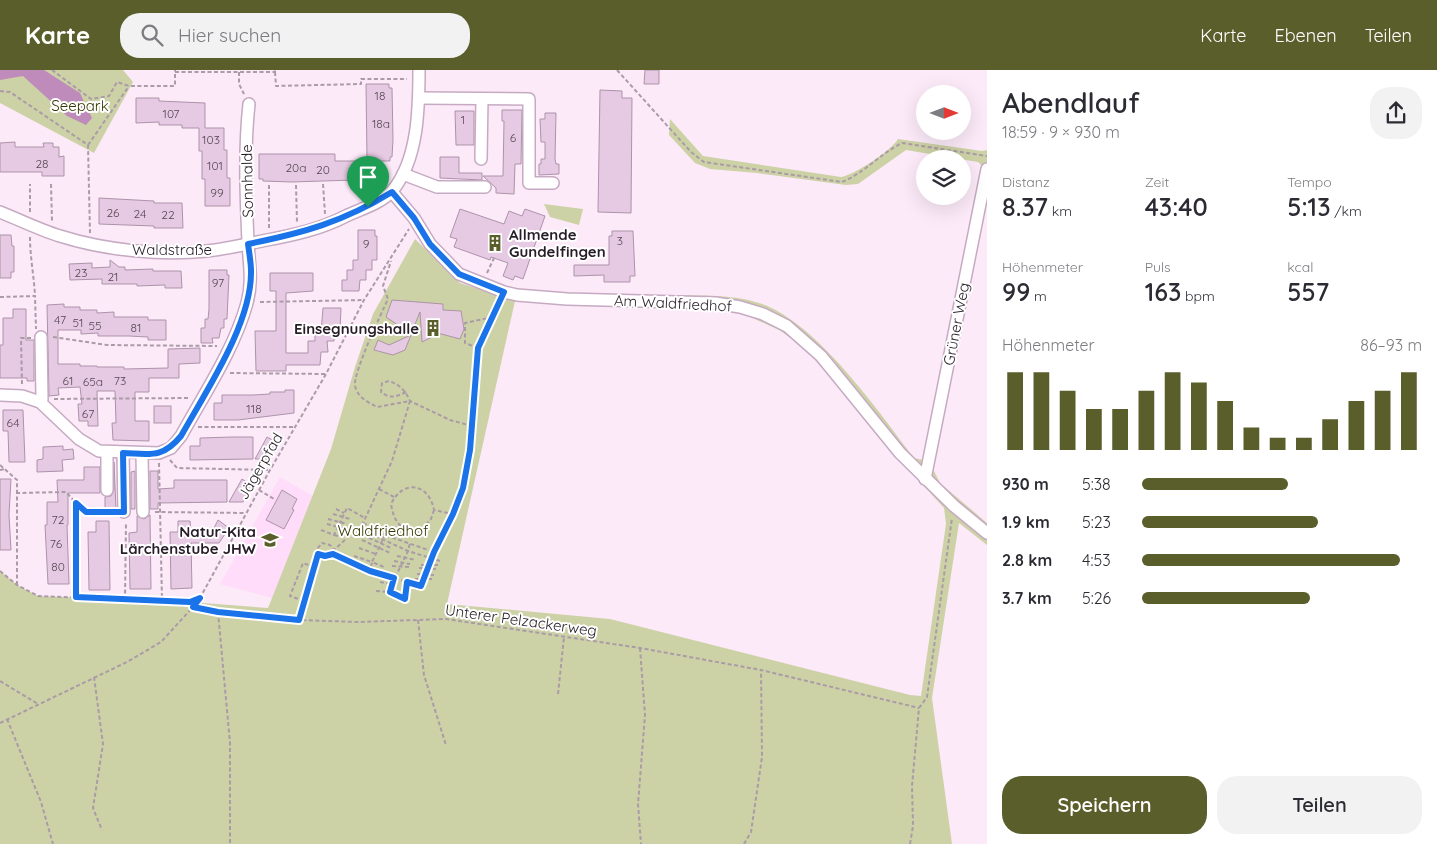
<!DOCTYPE html>
<html lang="de">
<head>
<meta charset="utf-8">
<style>
  :root { --surface:#fff; --page:#f2f2f3; --text:#2b2b33; --muted:#7c7c81; --accent:#5a5e2b }
  body { margin:0; font-family:Quicksand,sans-serif; background:var(--page); color:var(--text); height:100vh; display:flex; flex-direction:column; font-size:19px; white-space:nowrap }
  * { box-sizing:border-box; margin:0 }
  p { font-size:16px; color:var(--muted) }
  .icon { flex:none; width:28px; height:28px; fill:none; stroke:currentColor; stroke-width:2; stroke-linecap:round; stroke-linejoin:round }
  .map { position:relative; flex:1; overflow:hidden }
  .side { display:flex; flex-direction:column; background:var(--surface); width:450px }
  .side>* { flex:none }
  .needle { width:32px; rotate:90deg }
  .controls { position:absolute; left:916px; top:15px; display:grid; gap:10px }
  .controls a { display:grid; place-items:center; width:55px; height:55px; border-radius:50%; background:var(--surface); box-shadow:0 5px 20px #0002; font-size:25px }
  .pin { position:absolute; display:grid; place-items:center; width:42px; height:42px; color:#fff; margin:-51px -21px; border-radius:50% 50% 50% 0; rotate:-45deg; box-shadow:0 0 5px #0007 }
  .pin .icon { rotate:45deg }
  .round { display:grid; place-items:center; flex:none; width:52px; height:52px; border-radius:20px; background:var(--page) }
  .overview { display:flex; align-items:center; justify-content:space-between; height:85px; padding:0 15px }
  h1 { font-size:28px; font-weight:600; line-height:38px }
  .metrics { display:grid; grid-template-columns:repeat(3,1fr); gap:8px; height:85px; padding:5px 15px }
  .metrics div { display:grid; align-content:center }
  .metrics b { font-size:25px; font-weight:600 }
  .metrics small { font-size:14px; font-weight:400 }
  .metrics p { font-size:14px }
  .chart { height:140px; padding:10px 15px }
  .chart p { display:flex; justify-content:space-between }
  .chart svg { width:100%; height:90px; margin-top:5px; stroke:var(--accent); stroke-width:6 }
  .action { display:flex; gap:10px; margin-top:auto; padding:10px 15px }
  .action a { flex:1; height:58px; border-radius:20px; background:var(--accent); color:#fff; font-size:20px; font-weight:600; line-height:58px; text-align:center }
  .action a+a { background:var(--page); color:var(--text) }
  ul { padding:0 15px; list-style:none; font-size:16px }
  li { display:grid; grid-template-columns:80px 60px 1fr; align-items:center; height:38px }
  li i { height:12px; border-radius:6px; background:var(--accent) }
  header { display:flex; align-items:center; gap:30px; box-sizing:border-box; height:70px; padding:0 25px; background:var(--accent); color:#fff }
  header strong { font-size:24px }
  nav { display:flex; gap:28px; margin-inline-start:auto; font-size:18px }
  .search { width:350px; height:45px; background:var(--page); display:flex; align-items:center; gap:12px; box-sizing:border-box; padding:0 18px; border-radius:20px; color:var(--muted); font-size:19px }
  main { display:flex; flex:1; min-height:0 }
  .map>svg:first-child { display:block }
  .built { fill:#ffdcfa }
  .green { fill:#cdd2a6 }
  .water { fill:#bf8bba }
  .building { fill:#e6c9e2; stroke:#ad93aa }
  .lines { fill:none; stroke-linecap:round; stroke-linejoin:round }
  .minor-casing { stroke:#c6aac2; stroke-width:14 }
  .path { stroke:#aa9ba7; stroke-width:2; stroke-dasharray:4 2.5; stroke-linecap:butt }
  .minor { stroke:#fff; stroke-width:11 }
  .route-casing { stroke:#fff; stroke-width:10 }
  .route { stroke:#1a73e8; stroke-width:6 }
  .labels { text-anchor:middle; dominant-baseline:central; stroke-width:4; stroke-linejoin:round; paint-order:stroke }
  .number-label { font-size:12px; fill:#574855 }
  .park-label { font-size:15px; fill:#363802; stroke:#fff }
  .street-label { font-size:15px; fill:#271d26; stroke:#fff }
  .poi-label { font-size:15px; font-weight:bold; fill:#271d26; stroke:#fff; text-anchor:end }
</style>
</head>
<body>
<header>
<strong>Karte</strong>
<div class="search"><svg class="icon" aria-label="search" viewBox="0 0 24 24"><circle cx="10" cy="10" r="6"/><path d="M15 15l6 6"/></svg>Hier suchen</div>
<nav><a>Karte</a><a>Ebenen</a><a>Teilen</a></nav>
</header>
<main>
<div class="map">
<svg width="987" height="774" viewBox="0 0 987 774">
  <rect width="100%" height="100%" fill="#fceaf9"/>
  <path class="built" d="M280 407 313 426 272 528 220 514Z"/>
  <g class="green">
    <path d="M0 0H123L133 12 94 83 0 33Z"/>
    <path d="M670 49 703 86 841 107C854 105 891 81 898 69L982 81 987 80V76V128L933 399 940 413 987 453V475L959 453 932 628 952 774H0V501L17 515 38 526 190 532 268 538 331 379 355 297 373 244 415 169 460 213 515 231 447 534 610 549 910 625 921 626 946 454 944 438 910 401 804 277 779 260 746 245 720 240 671 239V225C700 226 731 224 759 233 816 251 878 341 914 388L923 390 982 96 978 92 906 80 858 114 846 115 757 103 710 99 695 93 669 65Z"/>
    <path d="M544 134 583 139 579 155 550 147Z"/>
  </g>
  <path class="water" d="M0 0H44L80 23 92 48 86 55 67 46 23 6 0 10Z"/>
  <g class="building">
    <path d="M645 0H659V14H644Z"/>
    <path d="M366 14H389V18H392L393 70 392 87H390V91H367H371V104L368 106H355V110L291 112 263 111V109H259V84H335V91H367Z"/>
    <path d="M600 20 622 21V28H632L631 143 598 142Z"/>
    <path d="M136 28H159V31L205 33V58H224V80H227V108H230V136H205V109H202V81H199V58H182V55H159V52L136 53Z"/>
    <path d="M502 40H522L521 94H515L514 124 496 123V118L483 106H503L504 51H502Z"/>
    <path d="M455 41H474V75H456Z"/>
    <path d="M545 43H556L555 89 556 94H559V104L539 105V94H541V89H545V72H541L540 49H545Z"/>
    <path d="M15 72V77H44L43 73H53V77H59V87L64 86V106H42V102H0V73Z"/>
    <path d="M440 87H459V103H482V110L440 108Z"/>
    <path d="M99 128 154 131V133H182L183 158H154V156L99 154Z"/>
    <path d="M460 139 504 154 509 141 522 146 525 139 545 146 523 209 515 206 513 210 503 206 508 193 491 187 490 190 454 177 457 169 450 167Z"/>
    <path d="M358 160H375V166H377V190H372V200H366V210H360L359 221H342V210H347V200H353V190H358Z"/>
    <path d="M612 161H633L635 206H630V212H604V205L574 206V195H609V166H612Z"/>
    <path d="M0 165H11L12 176H14V202H11V208H0Z"/>
    <path d="M110 190 119 197H125V200L153 199V201H181L182 218H165V215L137 216V214H102V209L70 210 69 194 92 193V198L110 197Z"/>
    <path d="M209 200H227V205H229L227 249H224V258H221L219 268H212L213 273H201V258H205V249H208L209 239Z"/>
    <path d="M270 203H313V221L286 223V283H308V271H315V262H321L323 238H341L340 261H334V271H327L328 282H321L320 295H286V301H256L255 261H276V221H270Z"/>
    <path d="M392 230 443 234V240L461 241 464 259 460 269 434 262 436 265 422 272 420 242 411 264 386 247Z"/>
    <path d="M64 234V237H80V240H97V243L114 242V247H148V250H166V270H148V267L129 266H98V263L81 264V260H58V294H80V296H97V297H124V299L168 298V279L200 278V293L179 294V308H149V322H135V351H149V371L113 370 112 353H116L115 321H97L98 356H88V351H79L78 334H82L80 317 58 318 59 325 49 326 47 235Z"/>
    <path d="M13 239H26V270H34V311H27V308H0V275H3V248H13Z"/>
    <path d="M411 265 405 280 393 285 374 280 378 270 389 275Z"/>
    <path d="M285 320H294V343L238 350H214V333H222V325H253L270 324V322H285Z"/>
    <rect x="154" y="336" width="17" height="17"/>
    <path d="M3 340H23L25 392H9L8 361H3Z"/>
    <path d="M232 367H253V389L190 390V376H200V368Z"/>
    <path d="M267 367 278 373 268 389H255Z"/>
    <path d="M63 376V380L73 379 74 389 62 390 63 401 37 402V390L43 389V377Z"/>
    <path d="M114 392 116 439H105V427L111 426 114 420Z"/>
    <path d="M84 397H100V423H68V455H67L69 514H48L45 455H47V432H58L57 410H84Z"/>
    <path d="M135 401V439H131V402Z"/>
    <path d="M150 401H158V419L174 418V410H227V432L158 433V439H150Z"/>
    <path d="M0 409H11L9 445 11 480H0Z"/>
    <path d="M242 409 253 416 243 432H229Z"/>
    <path d="M282 420 297 429 292 439 294 440 284 459 266 450Z"/>
    <path d="M150 445 151 519H130L129 463 137 462V446L144 449Z"/>
    <path d="M218 450 229 458 219 473H191L192 518 171 519 170 462H178V451H190L191 460 214 458Z"/>
    <path d="M96 451H109L110 520H89L88 462H96Z"/>
  </g>
  <g class="lines">
    <g class="minor-casing">
      <g id="minor">
        <path d="M419 28 529 29V113H553"/>
        <path d="M481 89 482 29"/>
        <path d="M403 104 437 117H485"/>
        <path d="M392 122 414 148 430 174 459 204 504 222 517 225 567 229 715 233 740 237 763 244 787 256 821 286 900 383 954 436 987 463"/>
        <path d="M0 142C20 150 40 160 60 166 104 180 161 186 207 181 227 179 247 174 267 170 294 165 321 159 346 146 361 139 382 133 393 120 418 89 419 39 419 0"/>
        <path d="M0 325 22 326 40 332 79 369 99 381 159 383 171 378 181 366C204 324 234 280 247 233 253 211 249 194 248 172 246 127 244 79 249 34"/>
        <path d="M40 332 42 329 41 267"/>
        <path d="M107 383V420"/>
        <path d="M123 383 124 442"/>
        <path d="M142 384 143 442"/>
        <path d="M925 409 987 99"/>
      </g>
    </g>
    <g class="path">
      <path d="M52 0 91 29 109 26 117 12 129 16H175V0"/>
      <path d="M617 0 691 82 704 92 842 112C864 103 880 84 902 73L987 86"/>
      <path d="M175 2H275V0"/>
      <path d="M239 2V14L244 24"/>
      <path d="M275 2 276 16 361 14V9H407"/>
      <path d="M0 21 10 22 88 75 90 163"/>
      <path d="M88 75 129 16"/>
      <path d="M51 114 52 151"/>
      <path d="M323 114 325 144"/>
      <path d="M296 115 297 153"/>
      <path d="M30 142V114"/>
      <path d="M269 158V115"/>
      <path d="M30 167C30 187 34 206 35 226"/>
      <path d="M487 203 494 188"/>
      <path d="M0 227 35 226 36 259"/>
      <path d="M260 232 364 230"/>
      <path d="M53 267 107 275 217 276"/>
      <path d="M478 278 465 273V253L493 247"/>
      <path d="M230 303 326 304"/>
      <path d="M22 314 21 268H31"/>
      <path d="M406 322C396 327 390 329 381 322L382 313 389 311C400 315 405 320 410 331L450 350 472 356 478 278 499 233"/>
      <path d="M54 329 189 328"/>
      <path d="M198 357H295"/>
      <path d="M170 390 177 398 270 400"/>
      <path d="M159 393 162 530"/>
      <path d="M0 395 17 410V423"/>
      <path d="M0 400 6 399"/>
      <path d="M379 419 394 427"/>
      <path d="M259 420 274 429"/>
      <path d="M336 439 344 443"/>
      <path d="M434 440 431 449 421 460C401 463 394 452 391 434 403 409 429 413 434 440L453 444"/>
      <path d="M155 442 245 443"/>
      <path d="M333 444 350 449"/>
      <path d="M328 449 347 454"/>
      <path d="M363 453 385 465 434 482 453 444 463 418 471 357"/>
      <path d="M327 454 345 459"/>
      <path d="M358 458 408 481 440 491"/>
      <path d="M321 460 334 465 347 438 365 448"/>
      <path d="M334 465 342 467"/>
      <path d="M363 465 391 478"/>
      <path d="M362 470 390 483"/>
      <path d="M359 478 376 484"/>
      <path d="M334 480 333 484 325 486 318 485V478L322 473 330 475 334 480 363 453 392 391 410 331 377 337C368 332 358 328 355 316 353 303 381 244 388 229L383 216 391 191"/>
      <path d="M333 484 370 501 372 492 384 497"/>
      <path d="M354 486 372 492 385 465"/>
      <path d="M397 486 416 490"/>
      <path d="M394 491 410 494"/>
      <path d="M421 495H439"/>
      <path d="M392 496 409 497"/>
      <path d="M419 498 437 499"/>
      <path d="M0 501 17 515 38 526 190 532 200 528 270 400 326 304 364 230 409 159"/>
      <path d="M370 501 421 516 434 482"/>
      <path d="M417 504 435 505"/>
      <path d="M415 509H434"/>
      <path d="M380 512 392 514 408 481 410 473"/>
      <path d="M17 515V423L66 422 76 433"/>
      <path d="M376 521 389 522 405 529 407 512"/>
      <path d="M388 526 392 514"/>
      <path d="M76 527V433L86 442H113"/>
      <path d="M125 530 126 452"/>
      <path d="M304 531 290 526 303 493 314 497"/>
      <path d="M193 537 200 529"/>
      <path d="M218 542 230 673V774"/>
      <path d="M299 549 318 485"/>
      <path d="M418 550 424 605 446 675"/>
      <path d="M640 578 645 645 638 734 641 774"/>
      <path d="M94 607 103 674 93 738 102 760"/>
      <path d="M0 611 38 634"/>
      <path d="M558 624 564 567"/>
      <path d="M7 649 41 732 53 774"/>
      <path d="M0 653 127 592 161 572 193 537 218 542 299 550 358 552 446 549 640 578 761 600 919 638"/>
      <path d="M744 774 751 762 762 687 761 600"/>
      <path d="M910 774 913 756 912 716 919 638 927 627 952 448"/>
    </g>
    <use href="#minor" class="minor"/>
  </g>
  <g class="lines">
    <g class="route-casing">
      <path id="route" d="M392 122 414 148 430 174 459 204 504 222 478 278 470 380 463 418 453 444 434 482 421 516 407 512 405 529 390 522 394 508 370 501 333 484 325 486 318 484 299 550 218 542 193 537 200 528 190 532 76 527V433L86 442H124L123 383C150 384 162 389 181 366 206 321 252 253 251 201 251 192 249 182 248 174 303 163 343 152 392 122Z"/>
    </g>
    <use href="#route" class="route"/>
  </g>
  <defs>
    <g id="building-bare" transform="scale(1.35)"><path d="M-4-6H4V6H1V3H-1V6H-4ZM-2.5-4.3h1.7v1.8h-1.7ZM.8-4.3h1.7v1.8H.8ZM-2.5-1h1.7V.8h-1.7ZM.8-1h1.7V.8H.8Z" fill="#5a5e2b" stroke="#fff" stroke-width="2.5" paint-order="stroke"/></g>
    <g id="school-bare" transform="scale(1.35)"><path d="M0-5L7-2L0 1L-7-2ZM-4 1L0 2.5L4 1V4Q0 6-4 4Z" fill="#5a5e2b" stroke="#fff" stroke-width="2.5" paint-order="stroke"/></g>
  </defs>
  <g fill-rule="evenodd">
    <use href="#building-bare" x="495" y="173"/>
    <use href="#building-bare" x="433" y="258"/>
    <use href="#school-bare" x="270" y="470"/>
  </g>
  <g class="labels">
    <g class="number-label">
      <text x="380" y="25">18</text>
      <text x="171" y="43">107</text>
      <text x="463" y="49">1</text>
      <text x="381" y="53">18a</text>
      <text x="513" y="67">6</text>
      <text x="211" y="69">103</text>
      <text x="42" y="93">28</text>
      <text x="215" y="95">101</text>
      <text x="296" y="97">20a</text>
      <text x="323" y="99">20</text>
      <text x="217" y="122">99</text>
      <text x="113" y="142">26</text>
      <text x="140" y="143">24</text>
      <text x="168" y="144">22</text>
      <text x="620" y="170">3</text>
      <text x="366" y="173">9</text>
      <text x="81" y="202">23</text>
      <text x="113" y="206">21</text>
      <text x="218" y="212">97</text>
      <text x="60" y="249">47</text>
      <text x="78" y="252">51</text>
      <text x="95" y="255">55</text>
      <text x="136" y="257">81</text>
      <text x="68" y="310">61</text>
      <text x="120" y="310">73</text>
      <text x="93" y="311">65a</text>
      <text x="254" y="338">118</text>
      <text x="88" y="343">67</text>
      <text x="13" y="352">64</text>
      <text x="58" y="449">72</text>
      <text x="56" y="473">76</text>
      <text x="58" y="496">80</text>
    </g>
    <g class="park-label">
      <text x="80" y="35">Seepark</text>
      <text x="383" y="460">Waldfriedhof</text>
    </g>
    <g class="street-label">
      <text transform="translate(247 111) rotate(-91)">Sonnhalde</text>
      <text x="172" y="179">Waldstraße</text>
      <text transform="translate(673 233) rotate(3)">Am Waldfriedhof</text>
      <text transform="translate(956 254) rotate(-79)">Grüner Weg</text>
      <text transform="translate(260 396) rotate(-60)">Jägerpfad</text>
      <text transform="translate(521 550) rotate(8)">Unterer Pelzackerweg</text>
    </g>
    <g class="poi-label">
      <text x="509" y="164" text-anchor="start">Allmende<tspan x="509" dy="17">Gundelfingen</tspan></text>
      <text x="419" y="258">Einsegnungshalle</text>
      <text x="256" y="461">Natur-Kita<tspan x="256" dy="17">Lärchenstube JHW</tspan></text>
    </g>
  </g>
</svg>
<div class="controls">
<a><svg class="needle" viewBox="-14 -14 28 28"><path d="M0-13l5 13h-10z" fill="#e53935"/><path d="M0 13l5-13h-10z" fill="#7c7c81"/></svg></a>
<a><svg class="icon" aria-label="layers" viewBox="0 0 24 24"><path d="M12 4l9 5-9 5-9-5zM3 14l9 5 9-5"/></svg></a>
</div>
<div class="pin" style="left:368px;top:137px;background:#1e9e55"><svg class="icon" aria-label="arrive" viewBox="0 0 24 24"><path d="M6 21V4h12l-3 4 3 4H6"/></svg></div>
</div>
<section class="side">
<div class="overview"><div><h1>Abendlauf</h1><p>18:59 · 9 × 930 m</p></div><a class="round"><svg class="icon" aria-label="share" viewBox="0 0 24 24"><path d="M12 15V3M7 8l5-5 5 5M5 13v7h14v-7"/></svg></a></div>
<div class="metrics">
<div><p>Distanz</p><b>8.37<small> km</small></b></div>
<div><p>Zeit</p><b>43:40</b></div>
<div><p>Tempo</p><b>5:13<small> /km</small></b></div>
</div>
<div class="metrics">
<div><p>Höhenmeter</p><b>99<small> m</small></b></div>
<div><p>Puls</p><b>163<small> bpm</small></b></div>
<div><p>kcal</p><b>557</b></div>
</div>
<div class="chart"><p><span>Höhenmeter</span>86–93 m</p>
<svg viewBox="0 0 160 44" preserveAspectRatio="none"><path d="M5 44V6M15 44V6M25 44V15M35 44V24M45 44V24M55 44V15M65 44V6M75 44V11M85 44V20M95 44V33M105 44V38M115 44V38M125 44V29M135 44V20M145 44V15M155 44V6"/></svg>
</div>
<ul>
<li><b>930 m</b>5:38<i style="width:52%"></i></li>
<li><b>1.9 km</b>5:23<i style="width:63%"></i></li>
<li><b>2.8 km</b>4:53<i style="width:92%"></i></li>
<li><b>3.7 km</b>5:26<i style="width:60%"></i></li>
</ul>
<div class="action"><a>Speichern</a><a>Teilen</a></div>
</section>
</main>
</body>
</html>
